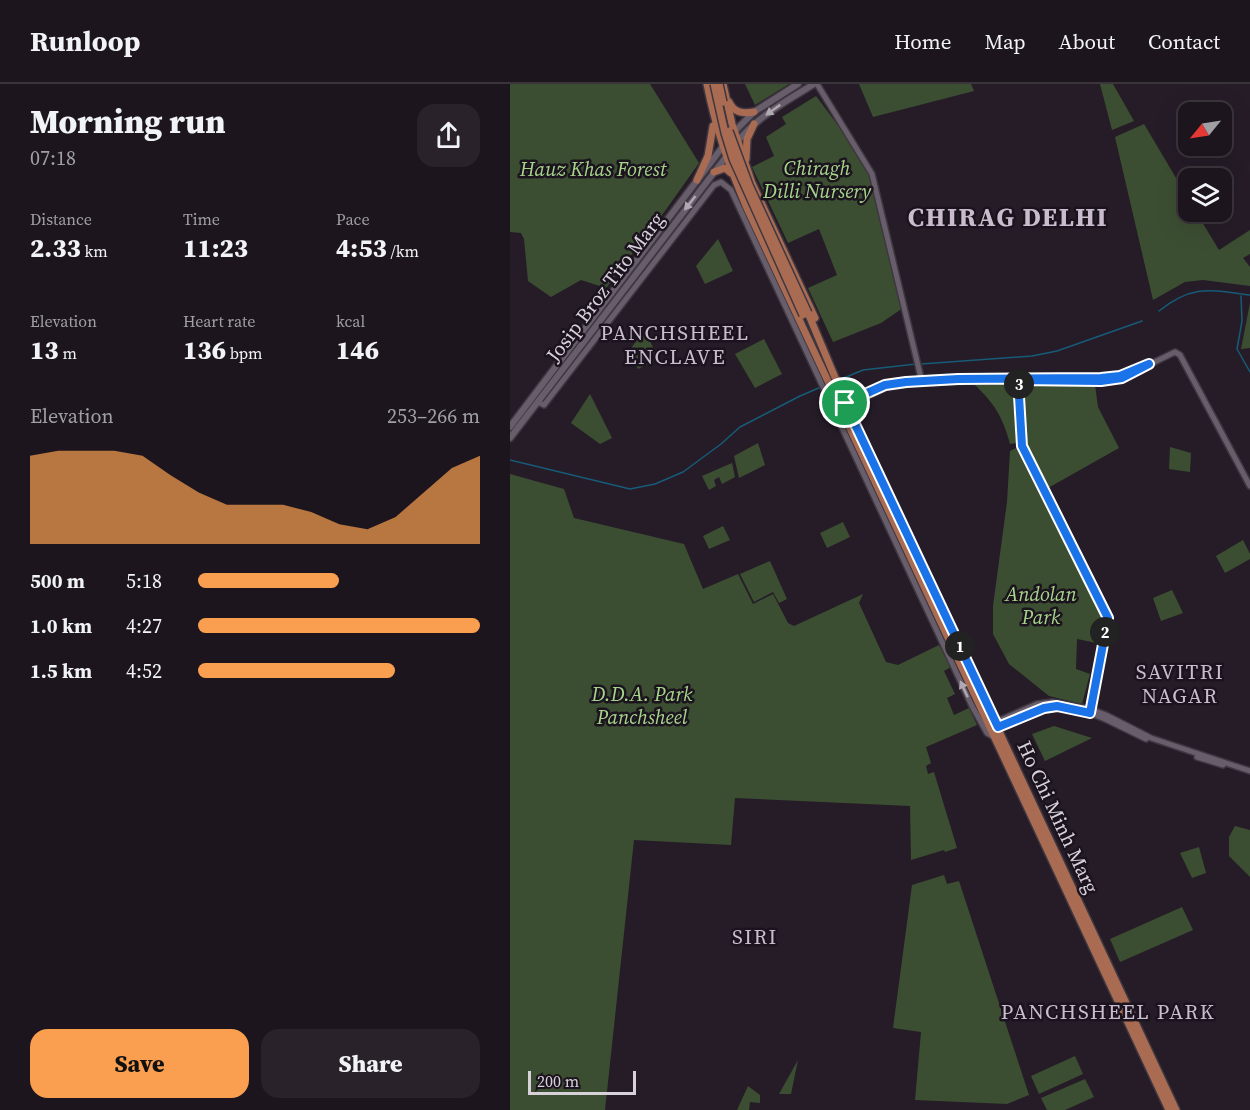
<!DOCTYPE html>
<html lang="en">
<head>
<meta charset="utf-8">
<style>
  :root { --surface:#1c151d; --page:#29222a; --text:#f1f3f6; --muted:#a09fa4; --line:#3a343b; --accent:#fa9f4f }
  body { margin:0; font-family:"Source Serif 4",serif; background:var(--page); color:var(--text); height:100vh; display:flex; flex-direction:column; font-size:22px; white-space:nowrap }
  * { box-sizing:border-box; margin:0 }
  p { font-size:20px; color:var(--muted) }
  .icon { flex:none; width:33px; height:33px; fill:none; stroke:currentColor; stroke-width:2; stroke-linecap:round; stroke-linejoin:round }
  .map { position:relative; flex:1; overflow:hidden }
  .sheet { display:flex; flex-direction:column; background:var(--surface); width:510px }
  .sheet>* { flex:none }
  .needle { width:39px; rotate:240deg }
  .fabs { position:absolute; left:668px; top:18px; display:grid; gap:12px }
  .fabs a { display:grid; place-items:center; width:54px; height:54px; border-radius:12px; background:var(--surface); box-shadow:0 6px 24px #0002,0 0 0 2px var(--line); font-size:30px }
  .scale { position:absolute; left:18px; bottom:15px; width:108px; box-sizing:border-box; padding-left:6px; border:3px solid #d7d1d9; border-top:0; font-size:16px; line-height:21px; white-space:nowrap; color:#d7d1d9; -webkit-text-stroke:4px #1b131e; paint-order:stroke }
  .pin { position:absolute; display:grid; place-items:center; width:51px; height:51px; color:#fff; margin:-26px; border:3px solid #fff; border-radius:50%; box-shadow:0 2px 6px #0007 }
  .km { position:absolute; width:30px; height:30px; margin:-15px; border-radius:50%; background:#222; color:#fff; font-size:16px; line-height:30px; text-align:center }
  .round { display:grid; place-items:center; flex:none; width:63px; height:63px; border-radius:18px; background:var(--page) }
  .headline { display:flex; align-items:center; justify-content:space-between; height:102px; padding:0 30px }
  h1 { font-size:33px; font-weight:800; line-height:45px }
  .stats { display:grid; grid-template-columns:repeat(3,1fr); gap:9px; height:102px; padding:6px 30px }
  .stats div { display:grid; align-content:center }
  .stats b { font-size:26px; font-weight:800 }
  .stats small { font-size:16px; font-weight:400 }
  .stats p { font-size:16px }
  .chart { height:168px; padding:12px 30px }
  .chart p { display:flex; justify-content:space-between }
  .chart svg { width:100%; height:108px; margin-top:6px; fill:var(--accent); opacity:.7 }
  .cta { display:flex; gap:12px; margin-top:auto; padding:12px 30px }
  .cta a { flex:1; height:69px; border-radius:18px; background:var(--accent); color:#111; font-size:24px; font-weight:800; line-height:69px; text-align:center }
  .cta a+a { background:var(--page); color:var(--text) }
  ul { padding:0 30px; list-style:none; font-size:20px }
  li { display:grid; grid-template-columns:96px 72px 1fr; align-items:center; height:45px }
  li i { height:15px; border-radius:8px; background:var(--accent) }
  header { display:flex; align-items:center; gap:36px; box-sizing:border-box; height:84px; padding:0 30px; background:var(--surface); border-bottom:2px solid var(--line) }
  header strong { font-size:28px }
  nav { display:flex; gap:33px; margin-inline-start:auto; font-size:21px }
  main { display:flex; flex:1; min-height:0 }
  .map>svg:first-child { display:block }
  .green { fill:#3c4e32 }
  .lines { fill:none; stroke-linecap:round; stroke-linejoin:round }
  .stream { stroke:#175b79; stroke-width:1.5 }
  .tertiary-casing { stroke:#3e3740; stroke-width:8 }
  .secondary-casing { stroke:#3e3740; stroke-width:9 }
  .primary-casing { stroke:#3e3740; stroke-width:10 }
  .tertiary { stroke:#685e6b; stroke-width:5 }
  .secondary { stroke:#685e6b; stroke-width:6 }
  .primary { stroke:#a96b52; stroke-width:7 }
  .primary-bridge-casing { stroke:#3e3740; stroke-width:10; stroke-linecap:butt }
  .primary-bridge { stroke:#a96b52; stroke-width:7 }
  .oneway { fill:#b0a9b2 }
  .route-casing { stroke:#fff; stroke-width:12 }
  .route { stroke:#1a73e8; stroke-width:8 }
  .labels { text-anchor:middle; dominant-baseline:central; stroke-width:5; stroke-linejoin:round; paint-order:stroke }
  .park-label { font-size:20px; font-style:italic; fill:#a6d58a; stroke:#1b131e }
  .street-label { font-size:20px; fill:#d7d1d9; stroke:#1b131e }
  .neighbourhood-label { font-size:21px; letter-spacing:1.5px; fill:#c9bdcd; stroke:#1b131e }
  .district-label { font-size:26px; font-weight:bold; letter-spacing:1.5px; fill:#c9bdcd; stroke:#1b131e }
</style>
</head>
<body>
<header>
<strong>Runloop</strong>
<nav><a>Home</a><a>Map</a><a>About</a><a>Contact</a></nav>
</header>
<main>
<section class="sheet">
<div class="headline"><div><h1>Morning run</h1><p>07:18</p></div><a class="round"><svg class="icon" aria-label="share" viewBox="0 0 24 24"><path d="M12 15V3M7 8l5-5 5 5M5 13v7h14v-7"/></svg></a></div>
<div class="stats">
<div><p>Distance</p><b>2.33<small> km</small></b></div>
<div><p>Time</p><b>11:23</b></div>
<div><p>Pace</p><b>4:53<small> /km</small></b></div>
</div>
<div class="stats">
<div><p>Elevation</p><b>13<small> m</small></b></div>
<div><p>Heart rate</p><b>136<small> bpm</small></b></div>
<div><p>kcal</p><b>146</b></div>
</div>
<div class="chart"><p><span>Elevation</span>253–266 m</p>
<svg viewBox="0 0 160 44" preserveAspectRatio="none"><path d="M0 44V8L10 6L20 6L30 6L40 8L50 16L60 23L70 28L80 28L90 28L100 31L110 36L120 38L130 33L140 23L150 13L160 8V44z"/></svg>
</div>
<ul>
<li><b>500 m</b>5:18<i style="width:50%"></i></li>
<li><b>1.0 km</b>4:27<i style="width:100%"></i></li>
<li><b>1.5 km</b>4:52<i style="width:70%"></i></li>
</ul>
<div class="cta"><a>Save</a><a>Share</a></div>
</section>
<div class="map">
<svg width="740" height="1026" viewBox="0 0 740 1026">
  <rect width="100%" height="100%" fill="#251c27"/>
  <g class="green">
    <path d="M0 0H140L189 79 155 127 96 204 71 196 41 213 18 197 14 155 11 149 0 148Z"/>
    <path d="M235 0H279L245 21Z"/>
    <path d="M349 0H461L464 7 363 33Z"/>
    <path d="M590 0H603L624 37 602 46Z"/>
    <path d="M306 12 351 72 360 91 393 224 371 239 323 258 298 204 327 191 309 145 278 159 242 83 264 72 256 53 276 40 272 33Z"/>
    <path d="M634 40 678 114V128H686L709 166 740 146V170L733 174 740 183V202L693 196 675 198 643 216 605 53Z"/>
    <path d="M208 155 223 187 195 200 186 182Z"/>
    <path d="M740 219V264L731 265Z"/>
    <path d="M135 245 148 275 128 285 119 267Z"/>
    <path d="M254 255 272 290 245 304 225 270Z"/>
    <path d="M464 300H502L506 359 500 360C493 333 484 319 464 300Z"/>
    <path d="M585 301 588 323 609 364 538 404 517 359 514 302Z"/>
    <path d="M80 310 102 354 90 360 61 339Z"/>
    <path d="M248 359 255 381 229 394 224 372Z"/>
    <path d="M660 363 681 369 680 388 659 385Z"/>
    <path d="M506 364 592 534 587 559 567 555 566 585 580 590 572 620 539 612 499 580 483 550V522L497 418 500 367Z"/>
    <path d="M222 379 225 393 212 400 209 393 204 396 206 402 199 406 192 392Z"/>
    <path d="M0 390 54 405 64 434 174 460 193 505 228 490 243 520 263 510 278 539 284 542 353 510 349 519 376 578 388 581 429 561 441 583 434 587 445 610 437 614 444 631 459 624 467 641 416 663 421 679 416 682 418 690 424 688 447 764 435 768 434 766 401 776 400 722 225 714 221 761 124 756 95 1026H0Z"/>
    <path d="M333 438 340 453 317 464 310 449Z"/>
    <path d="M213 442 220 456 199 465 193 452Z"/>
    <path d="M733 456 740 470V475L715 489 706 472Z"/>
    <path d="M260 477 277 515 269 519 263 508 244 518 230 490Z"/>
    <path d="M662 506 673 529 651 537 643 514Z"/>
    <path d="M544 642 582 654 535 677 522 650Z"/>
    <path d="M725 742 740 746V793L719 772V753Z"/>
    <path d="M689 763 696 789 682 794 670 769Z"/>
    <path d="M434 791 437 800 449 797 519 1011 497 1020 405 1016 411 948 383 944 402 801Z"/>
    <path d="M672 823 683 846 610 878 600 855Z"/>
    <path d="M565 972 573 990 529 1010 521 992Z"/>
    <path d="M288 976 281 1010H269Z"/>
    <path d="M575 995 584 1013 555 1026H537L531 1014Z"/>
    <path d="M238 1002 250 1011V1019L240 1018 239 1026H227Z"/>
  </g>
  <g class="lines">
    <g class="stream">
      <path d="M731 212 732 237 727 265 740 288"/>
      <path d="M649 227C683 200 700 206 740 211"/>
      <path d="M411 280 522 272 547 267 632 237"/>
      <path d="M329 296 353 286 406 280"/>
      <path d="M0 376 120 405 145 400 173 388 211 360 230 343 290 312 311 303"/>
    </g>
    <g class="tertiary-casing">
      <g id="tertiary">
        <path d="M307 0 362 90 412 298"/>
        <path d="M508 296 512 362 598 534 580 629"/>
        <path d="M28 318 34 321 204 101 211 98 221 106 462 622 477 649 484 653"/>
        <path d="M337 322 377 303 412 298 508 296 591 297 612 294 665 268 670 271 740 402"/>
        <path d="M486 638 527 620 542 618 580 625 596 631 641 654 740 687"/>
        <path d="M488 643 534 624 547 622 580 629 595 635 636 655"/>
        <path d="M687 673 713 681"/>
      </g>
    </g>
    <g class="secondary-casing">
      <g id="secondary">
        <path d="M222 50 244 28 288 0"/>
        <path d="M227 58C247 33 276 17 304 0"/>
        <path d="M0 343 214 61"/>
        <path d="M0 354 219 69"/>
      </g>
    </g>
    <g class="primary-casing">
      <g id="primary">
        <path d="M197 0C206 45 218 79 236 122L659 1026"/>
        <path d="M213 0 222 40 242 99 305 234"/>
        <path d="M219 18C224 29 233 30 244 28"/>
        <path d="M236 75 237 55 244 40"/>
        <path d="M204 88 215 84 221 89"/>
        <path d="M187 96 198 72 203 42"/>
        <path d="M298 229 337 322 666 1026"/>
      </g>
    </g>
    <use href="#tertiary" class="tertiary"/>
    <use href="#secondary" class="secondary"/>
    <use href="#primary" class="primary"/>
    <g class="primary-bridge-casing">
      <g id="primary-bridge">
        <path d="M204 0 215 49 223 75 293 231"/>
        <path d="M209 0 213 18"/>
        <path d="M219 47 239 101 298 229"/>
      </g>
    </g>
    <use href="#primary-bridge" class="primary-bridge"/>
  </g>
  <defs><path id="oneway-solid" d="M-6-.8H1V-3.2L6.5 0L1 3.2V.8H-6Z" transform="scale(1.5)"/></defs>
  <g class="oneway">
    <use href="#oneway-solid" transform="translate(263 26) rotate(144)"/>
    <use href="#oneway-solid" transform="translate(180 119) rotate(128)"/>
    <use href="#oneway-solid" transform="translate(454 605) rotate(-115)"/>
  </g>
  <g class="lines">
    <g class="route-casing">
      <path id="route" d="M639 280 612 294 591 297 508 296 512 362 598 534 580 629 547 622 534 624 488 643 335 319 375 301 396 298 448 295 591 294 610 292Z"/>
    </g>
    <use href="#route" class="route"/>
  </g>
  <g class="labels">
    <g class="park-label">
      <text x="307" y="84">Chiragh<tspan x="307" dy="23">Dilli Nursery</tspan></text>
      <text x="83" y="85">Hauz Khas Forest</text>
      <text x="531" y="510">Andolan<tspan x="531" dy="23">Park</tspan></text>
      <text x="132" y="610">D.D.A. Park<tspan x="132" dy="23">Panchsheel</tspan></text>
    </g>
    <g class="street-label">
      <text transform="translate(95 203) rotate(-53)">Josip Broz Tito Marg</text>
      <text transform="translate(548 733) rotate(65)">Ho Chi Minh Marg</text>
    </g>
    <g class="neighbourhood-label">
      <text x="165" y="248">PANCHSHEEL<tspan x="165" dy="24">ENCLAVE</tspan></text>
      <text x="670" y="587">SAVITRI<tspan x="670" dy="24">NAGAR</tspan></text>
      <text x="245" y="852">SIRI</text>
      <text x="598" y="927">PANCHSHEEL PARK</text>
    </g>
    <g class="district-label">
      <text x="498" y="133">CHIRAG DELHI</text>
    </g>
  </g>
</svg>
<div class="fabs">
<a><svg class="needle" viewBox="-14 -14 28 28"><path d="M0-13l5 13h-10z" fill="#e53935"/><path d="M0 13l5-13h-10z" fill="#a09fa4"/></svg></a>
<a><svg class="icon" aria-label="layers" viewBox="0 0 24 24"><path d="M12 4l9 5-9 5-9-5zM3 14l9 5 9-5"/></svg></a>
</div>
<div class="scale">200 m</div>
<div class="pin" style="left:335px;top:319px;background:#1e9e55"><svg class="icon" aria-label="arrive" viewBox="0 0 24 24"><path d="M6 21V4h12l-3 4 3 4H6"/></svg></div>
<b class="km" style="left:450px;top:562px">1</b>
<b class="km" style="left:595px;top:548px">2</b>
<b class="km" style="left:509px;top:300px">3</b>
</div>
</main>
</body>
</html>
